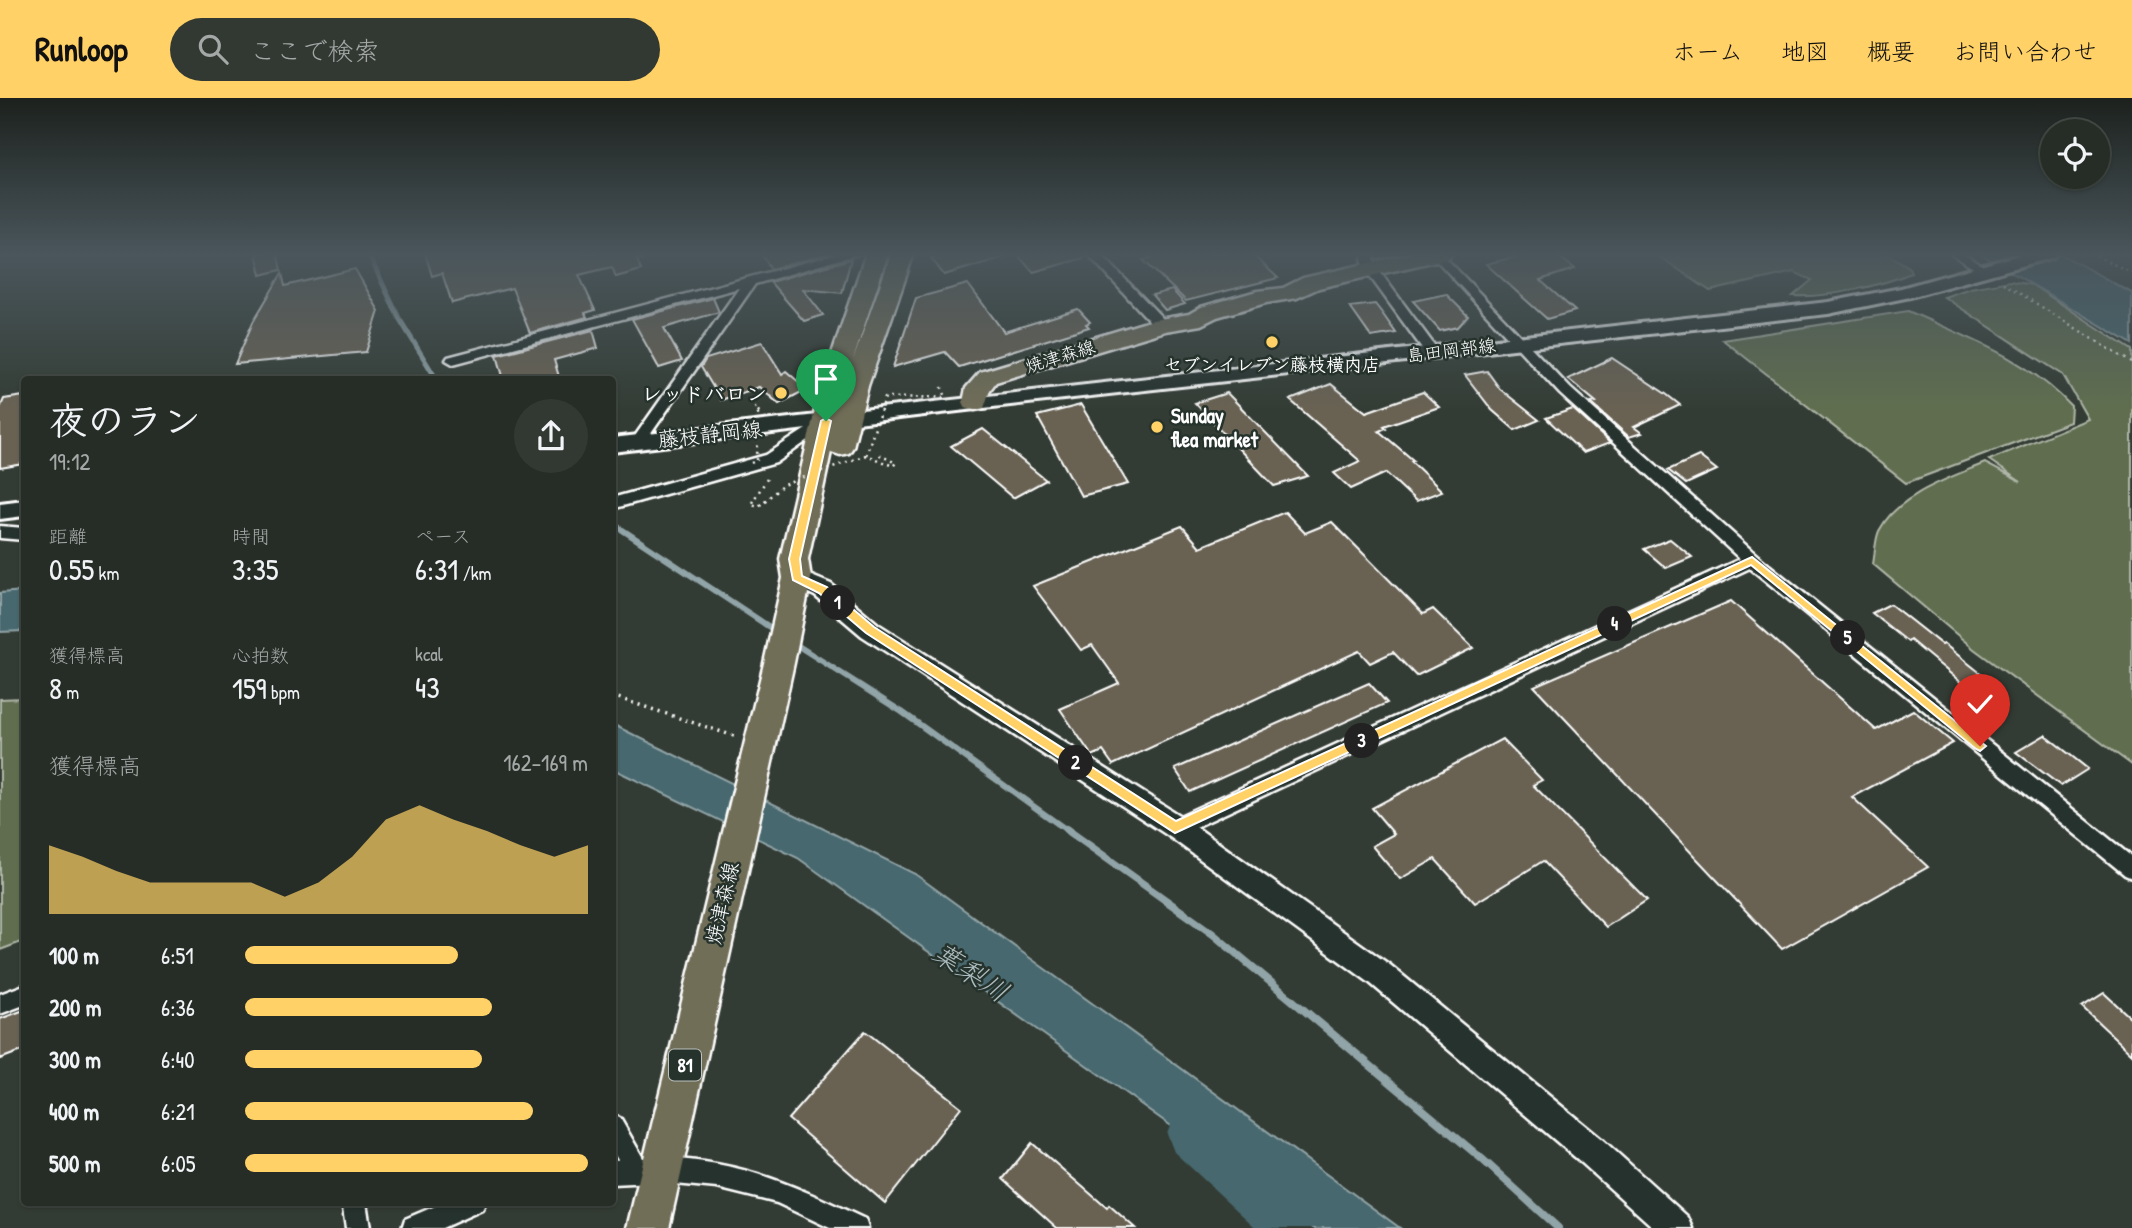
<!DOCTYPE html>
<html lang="ja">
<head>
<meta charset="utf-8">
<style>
  :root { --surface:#262d27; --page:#323933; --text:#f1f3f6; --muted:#a4a8a7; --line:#424944; --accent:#ffd166 }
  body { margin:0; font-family:"Patrick Hand","Klee One",sans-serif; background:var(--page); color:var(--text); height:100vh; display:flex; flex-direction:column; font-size:26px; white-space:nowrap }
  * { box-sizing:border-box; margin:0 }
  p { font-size:23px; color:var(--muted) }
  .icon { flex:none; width:38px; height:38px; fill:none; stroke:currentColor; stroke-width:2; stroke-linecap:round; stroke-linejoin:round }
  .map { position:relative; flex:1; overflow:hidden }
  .sheet { position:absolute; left:21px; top:278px; width:595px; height:830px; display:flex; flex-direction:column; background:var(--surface); border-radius:7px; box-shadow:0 2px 5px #0004,0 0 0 2px var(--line) }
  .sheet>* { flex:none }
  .buttons { position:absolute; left:2040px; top:21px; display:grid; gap:14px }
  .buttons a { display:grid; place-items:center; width:70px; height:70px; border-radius:50%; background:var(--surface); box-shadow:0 2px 5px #0004,0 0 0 2px var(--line); font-size:35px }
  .pin { position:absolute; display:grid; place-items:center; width:60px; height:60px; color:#fff; margin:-72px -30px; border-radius:50% 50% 50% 0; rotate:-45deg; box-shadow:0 0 7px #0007 }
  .pin .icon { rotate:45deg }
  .km { position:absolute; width:35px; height:35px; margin:-18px; border-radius:50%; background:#222; color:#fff; font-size:19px; line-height:35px; text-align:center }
  .round { display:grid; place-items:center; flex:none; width:74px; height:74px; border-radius:37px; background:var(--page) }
  .overview { display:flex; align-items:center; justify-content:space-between; height:119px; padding:0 28px }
  h1 { font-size:38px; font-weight:600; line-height:52px }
  .stats { display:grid; grid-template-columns:repeat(3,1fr); gap:10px; height:119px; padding:7px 28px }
  .stats div { display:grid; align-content:center }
  .stats b { font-size:30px; font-weight:600 }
  .stats small { font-size:19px; font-weight:400 }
  .stats p { font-size:19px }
  .chart { height:196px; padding:14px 28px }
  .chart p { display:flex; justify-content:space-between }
  .chart svg { width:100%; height:126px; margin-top:7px; fill:var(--accent); opacity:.7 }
  ul { padding:0 28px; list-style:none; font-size:23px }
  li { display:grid; grid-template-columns:112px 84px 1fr; align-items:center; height:52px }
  li i { height:18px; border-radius:9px; background:var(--accent) }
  header { display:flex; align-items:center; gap:42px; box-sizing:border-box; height:98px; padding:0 35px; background:var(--accent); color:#111 }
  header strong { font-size:33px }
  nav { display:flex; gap:38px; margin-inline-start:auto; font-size:24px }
  .search { width:490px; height:63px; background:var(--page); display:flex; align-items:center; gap:18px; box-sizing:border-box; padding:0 24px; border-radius:38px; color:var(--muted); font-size:26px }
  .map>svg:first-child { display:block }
  .green { fill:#606e50; stroke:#b0b6a8; stroke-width:2 }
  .water { fill:#47686e; stroke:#91a4a8; stroke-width:2 }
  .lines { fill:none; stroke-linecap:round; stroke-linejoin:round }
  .stream-far2 { stroke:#91a4a8; stroke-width:5 }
  .stream-far1 { stroke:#91a4a8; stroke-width:6 }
  .stream { stroke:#91a4a8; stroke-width:8 }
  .river { fill:#47686e; fill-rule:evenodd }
  .building { fill:#696252; stroke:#fff; stroke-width:2 }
  .service-casing { stroke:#fff; stroke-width:11 }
  .minor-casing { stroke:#fff; stroke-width:5 }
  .tertiary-casing { stroke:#fff; stroke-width:5 }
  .secondary-casing { stroke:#fff; stroke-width:6 }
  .primary-casing { stroke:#fff; stroke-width:5 }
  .path-far1 { stroke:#fff; stroke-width:2.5; stroke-dasharray:2 4.5; stroke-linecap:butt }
  .path { stroke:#fff; stroke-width:3.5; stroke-dasharray:2 5; stroke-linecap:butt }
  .service { stroke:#26332d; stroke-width:7 }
  .minor { fill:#26332d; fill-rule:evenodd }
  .tertiary { fill:#26332d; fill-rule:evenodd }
  .secondary { fill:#26332d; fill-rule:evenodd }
  .primary { fill:#716e59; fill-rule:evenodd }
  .path-bridge { stroke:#fff; stroke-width:2.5; stroke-dasharray:2 4.5; stroke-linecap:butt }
  .route { fill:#ffd166; stroke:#fff; stroke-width:2 }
  .poi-dot { fill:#ffd166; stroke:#26332d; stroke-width:2.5 }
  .labels { text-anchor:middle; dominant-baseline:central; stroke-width:5; stroke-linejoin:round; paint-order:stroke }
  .far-street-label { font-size:18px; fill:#fff; stroke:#26332d }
  .far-poi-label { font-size:18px; font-weight:bold; fill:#fff; stroke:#26332d }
  .shield { fill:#26332d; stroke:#bec2c0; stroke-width:2 }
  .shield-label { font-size:19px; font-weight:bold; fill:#fff }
  .poi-label { font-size:21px; font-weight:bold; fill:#fff; stroke:#26332d; text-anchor:end }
  .street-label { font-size:21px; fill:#fff; stroke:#26332d }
  .near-water-label { font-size:28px; font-style:italic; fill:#acbbbe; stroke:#26332d }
</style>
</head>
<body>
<header>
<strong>Runloop</strong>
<div class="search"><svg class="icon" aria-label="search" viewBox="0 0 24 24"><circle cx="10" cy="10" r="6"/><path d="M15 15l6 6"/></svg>ここで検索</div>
<nav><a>ホーム</a><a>地図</a><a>概要</a><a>お問い合わせ</a></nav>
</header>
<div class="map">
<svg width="2132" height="1130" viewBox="0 0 2132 1130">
  <rect width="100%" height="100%" fill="#333c34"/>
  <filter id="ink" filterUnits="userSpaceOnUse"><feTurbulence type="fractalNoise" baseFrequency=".0143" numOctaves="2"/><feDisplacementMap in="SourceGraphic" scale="14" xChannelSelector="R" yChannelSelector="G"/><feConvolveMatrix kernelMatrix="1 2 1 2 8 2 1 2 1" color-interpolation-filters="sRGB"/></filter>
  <g filter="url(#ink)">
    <g class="green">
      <path d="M1672 155H1886L1909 169 1911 175C1880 188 1827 200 1793 198L1812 182 1794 174 1710 193 1657 157Z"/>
      <path d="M2010 183 2032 187 2132 252V667L1974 551 1873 466C1875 456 1875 442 1879 433 1898 396 1950 380 1985 365L2021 384 1989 362 2088 321 2063 277 1944 199 1970 190Z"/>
      <path d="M1908 213C1968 240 2025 259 2071 308L2070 324 1906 385 1723 242Z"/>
      <path d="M24 600V843L0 852V601Z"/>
    </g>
    <g class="water">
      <path d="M1979 155H2059L2132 195V246Z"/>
      <path d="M24 493V533L0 534V495Z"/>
      <path d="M612 626 915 776 1400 1130H1313L798 760 613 671Z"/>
    </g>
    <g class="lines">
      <path class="stream-far2" d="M368 155 399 220 437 282"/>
      <g class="stream-far1">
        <path d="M612 425 777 534"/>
        <path d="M792 544 902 614 1068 733"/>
      </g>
      <path class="stream" d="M1066 731 1213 836 1482 1061 1558 1130"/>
      <path class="river" d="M1192 1011 1210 1018 1314 1111 1322 1130H1256L1174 1054 1167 1036 1174 1018Z"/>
    </g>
    <g class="building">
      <path d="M256 155H277L281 172 261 177Z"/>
      <path d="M425 155H641L642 161 637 162 641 172 616 179 612 169 579 177 595 212 585 215 587 219 530 235 512 190 452 205 442 175 432 178Z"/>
      <path d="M761 155H831L771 171Z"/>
      <path d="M950 155H1004L1005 159 944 177 931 160Z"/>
      <path d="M1016 155H1083L1084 160 1033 174Z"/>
      <path d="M1147 155H1251L1278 180 1186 203 1143 162 1151 160Z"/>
      <path d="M1530 155H1554L1575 171 1540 182 1575 213 1547 221 1486 166Z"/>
      <path d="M851 161 842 195 803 191 823 217 804 223 770 184Z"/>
      <path d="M355 171 379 213 366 254 235 266 253 224 282 175 285 188Z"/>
      <path d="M968 186 1004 234 1078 211 1090 224 1086 226 1089 229 959 269 945 254 893 269 916 200Z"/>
      <path d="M1172 192 1185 206 1165 212 1152 197Z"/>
      <path d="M1446 196 1468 218 1458 229 1440 233 1413 203Z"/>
      <path d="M713 200 719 214 664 230 682 263 659 270 632 221Z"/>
      <path d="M1375 206 1382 215 1396 235 1371 239 1350 209Z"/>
      <path d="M593 232 598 250 554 262 560 282H504L497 257Z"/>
      <path d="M762 244 782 276 786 273 807 291 779 306 759 289 721 302 701 269 706 261Z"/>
      <path d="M1612 260 1666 296 1680 307 1634 329 1642 335 1629 339 1591 305 1596 304 1568 281Z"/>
      <path d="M1487 273 1500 291 1539 322 1515 332 1492 312 1465 277Z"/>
      <path d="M1331 286 1366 314 1423 294 1439 309 1384 328 1386 330 1379 333 1413 362 1411 363 1442 393 1416 403 1386 375 1351 391 1334 375 1360 363 1290 302Z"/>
      <path d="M1227 295 1308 378 1274 388 1195 305Z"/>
      <path d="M24 298V366L0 370V310L4 301Z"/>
      <path d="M1081 307 1128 386 1081 398 1037 318Z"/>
      <path d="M1573 311 1610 345 1583 355 1546 320Z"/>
      <path d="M983 331 1046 382 1013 400 951 348Z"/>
      <path d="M1699 358 1717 372 1686 386 1668 372Z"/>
      <path d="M1285 414 1305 435 1332 424 1423 516 1433 511 1473 550 1416 578 1393 554 1370 565 1359 553 1113 667 1103 653 1092 658 1060 611 1119 585 1092 547 1081 552 1033 488 1182 428 1200 449Z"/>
      <path d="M1670 441 1692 459 1666 470 1644 451Z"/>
      <path d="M1731 503 1876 632 1913 612 1953 645 1852 699 1928 769 1782 851 1534 588Z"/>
      <path d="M1890 506 1942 547 1944 546 1988 581 1969 591 1910 542 1908 544 1872 515Z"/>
      <path d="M1369 585 1387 605 1190 694 1175 671Z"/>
      <path d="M2045 637 2088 671 2061 688 2016 654Z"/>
      <path d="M1502 641 1542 682 1533 687 1647 802 1606 829 1543 763 1475 805 1435 761 1400 781 1372 748 1394 736 1372 710Z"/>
      <path d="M2104 895 2132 921V956L2082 909Z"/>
      <path d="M24 912V952L0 961V921Z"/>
      <path d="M865 933 961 1009 885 1105 788 1021Z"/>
      <path d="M1032 1045 1107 1110 1109 1107 1135 1130H1057L1003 1081Z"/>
    </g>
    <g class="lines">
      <g class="service-casing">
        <path id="service" d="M1955 155 1985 173"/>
      </g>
      <g class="minor-casing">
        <g id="minor">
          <path d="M841 155H861L755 186 643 347H633L631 344 633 341 739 190 453 266 446 262 448 259Z"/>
          <path d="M1087 155H1100L1166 224V230H1156Z"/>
          <path d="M1364 155H1376L1374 161 1377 170 1437 251V257H1427L1366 173 1362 161Z"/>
          <path d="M1430 155H1441L1570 290 1758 458 2132 759V780L2125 777 1750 470 1183 735 1176 737 1169 735 1166 729 1169 723 1740 461 1560 296Z"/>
          <path d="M826 318 831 320 833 323 831 326 776 365 612 411V400L766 357Z"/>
          <path d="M0 428 24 430V442L0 440Z"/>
          <path d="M24 887V907L0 916V896Z"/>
          <path d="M612 1017 620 1020 643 1060C732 1059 787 1084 865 1121L868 1130H830L777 1105 717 1090 654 1084 612 1086V1062H618L612 1052Z"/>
          <path d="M342 1104H366L370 1130H346Z"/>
          <path d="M445 1104H486L482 1112 442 1130H402L405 1121Z"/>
        </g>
      </g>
      <g class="tertiary-casing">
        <path id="tertiary" d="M797 472 831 486 878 526 1185 721 1390 867 1604 1043 1688 1119 1693 1130H1654L1582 1065 1370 885 1167 737 862 538 815 498 789 486 786 480 789 474Z"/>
      </g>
      <g class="secondary-casing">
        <g id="secondary">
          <path d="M2027 155H2056L2054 159 1910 199 1828 216 975 311 612 354V340L1828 204 1901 190Z"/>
          <path d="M24 402V418L0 421V405Z"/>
        </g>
      </g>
      <g class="primary-casing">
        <g id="primary">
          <path d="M866 155H888L853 262 892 155H914L868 288 853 349 849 355 840 357 831 354 808 461 811 480 794 565 669 1130H627L764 565 783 480 780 461 820 291Z"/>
          <path d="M1414 155H1452L1449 160 1319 190 1297 200 1266 205 1217 219 1201 227 1165 233 996 284 990 292 984 310 975 312 966 310 963 304 966 290 980 274 1153 222 1189 216 1201 209 1257 193 1283 190 1303 180Z"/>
        </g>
      </g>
      <g class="path-far1">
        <path d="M2090 155 2132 175"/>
        <path d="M2003 185 2132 265"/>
      </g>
      <path class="path" d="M612 598 737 639"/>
      <use href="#service" class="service"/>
      <use href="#minor" class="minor"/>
      <use href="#tertiary" class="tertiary"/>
      <use href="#secondary" class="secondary"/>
      <use href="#primary" class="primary"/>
      <g class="path-bridge">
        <path d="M866 357 885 300 946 299 940 285"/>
        <path d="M751 365 757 362 758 315 755 309 760 315"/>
        <path d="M767 381 751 406 759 408 783 387 866 357 893 368 896 365 876 355"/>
      </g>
    </g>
  </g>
  <linearGradient id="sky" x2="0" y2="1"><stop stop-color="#1c211d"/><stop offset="0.5" stop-color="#4a565c"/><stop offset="1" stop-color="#4a565c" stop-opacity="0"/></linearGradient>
  <rect width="2132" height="313" fill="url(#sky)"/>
  <path class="route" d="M826 320 831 323 800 461 802 478 827 489 874 529 1176 723 1752 459 1986 648 1980 653 1976 651 1751 467 1175 735 866 535 819 495 793 482 789 461 821 323Z"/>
  <g class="poi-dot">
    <circle cx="1272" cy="244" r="7"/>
    <circle cx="781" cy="295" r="7"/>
    <circle cx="1157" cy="329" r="7"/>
  </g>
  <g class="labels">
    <g class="far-street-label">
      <text transform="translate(1451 252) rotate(-7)">島田岡部線</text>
      <text transform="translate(1060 258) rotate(-17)">焼津森線</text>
    </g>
    <g class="far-poi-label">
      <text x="1272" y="266">セブンイレブン藤枝横内店</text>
    </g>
    <rect class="shield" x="669" y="951.5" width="32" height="31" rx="5"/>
    <g class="shield-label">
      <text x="685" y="967">81</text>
    </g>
    <g class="poi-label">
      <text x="767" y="295">レッドバロン</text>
      <text x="1171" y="317" text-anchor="start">Sunday<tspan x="1171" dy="24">flea market</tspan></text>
    </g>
    <g class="street-label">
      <text transform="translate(710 336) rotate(-6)">藤枝静岡線</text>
      <text transform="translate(722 805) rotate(-77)">焼津森線</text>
    </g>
    <g class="near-water-label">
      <text transform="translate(971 874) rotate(33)">葉梨川</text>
    </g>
  </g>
</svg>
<div class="buttons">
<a><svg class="icon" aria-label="locate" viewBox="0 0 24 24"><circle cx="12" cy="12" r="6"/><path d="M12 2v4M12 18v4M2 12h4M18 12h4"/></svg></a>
</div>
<div class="pin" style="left:826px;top:323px;background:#1e9e55"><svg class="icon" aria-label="arrive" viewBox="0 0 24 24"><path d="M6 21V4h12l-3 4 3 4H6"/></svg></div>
<div class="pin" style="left:1980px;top:648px;background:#d93025"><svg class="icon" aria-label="check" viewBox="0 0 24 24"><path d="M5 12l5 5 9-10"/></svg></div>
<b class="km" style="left:838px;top:505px">1</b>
<b class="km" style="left:1076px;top:665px">2</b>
<b class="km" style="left:1362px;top:643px">3</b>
<b class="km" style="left:1615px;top:526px">4</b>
<b class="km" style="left:1848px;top:540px">5</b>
<section class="sheet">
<div class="overview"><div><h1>夜のラン</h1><p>19:12</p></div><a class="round"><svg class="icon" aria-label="share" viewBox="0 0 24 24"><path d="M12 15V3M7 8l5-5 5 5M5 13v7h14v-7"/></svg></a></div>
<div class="stats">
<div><p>距離</p><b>0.55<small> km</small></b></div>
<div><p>時間</p><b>3:35</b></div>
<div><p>ペース</p><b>6:31<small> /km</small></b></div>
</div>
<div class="stats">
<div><p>獲得標高</p><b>8<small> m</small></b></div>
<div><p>心拍数</p><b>159<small> bpm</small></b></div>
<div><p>kcal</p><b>43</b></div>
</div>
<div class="chart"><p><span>獲得標高</span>162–169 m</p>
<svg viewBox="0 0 160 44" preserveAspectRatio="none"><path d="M0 44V20L10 24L20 29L30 33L40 33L50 33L60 33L70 38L80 33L90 24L100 11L110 6L120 11L130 15L140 20L150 24L160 20V44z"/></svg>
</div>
<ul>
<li><b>100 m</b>6:51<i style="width:62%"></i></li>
<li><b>200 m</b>6:36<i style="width:72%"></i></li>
<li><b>300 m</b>6:40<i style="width:69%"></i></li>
<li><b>400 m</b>6:21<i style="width:84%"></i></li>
<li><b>500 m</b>6:05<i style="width:100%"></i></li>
</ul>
</section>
</div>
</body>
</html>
